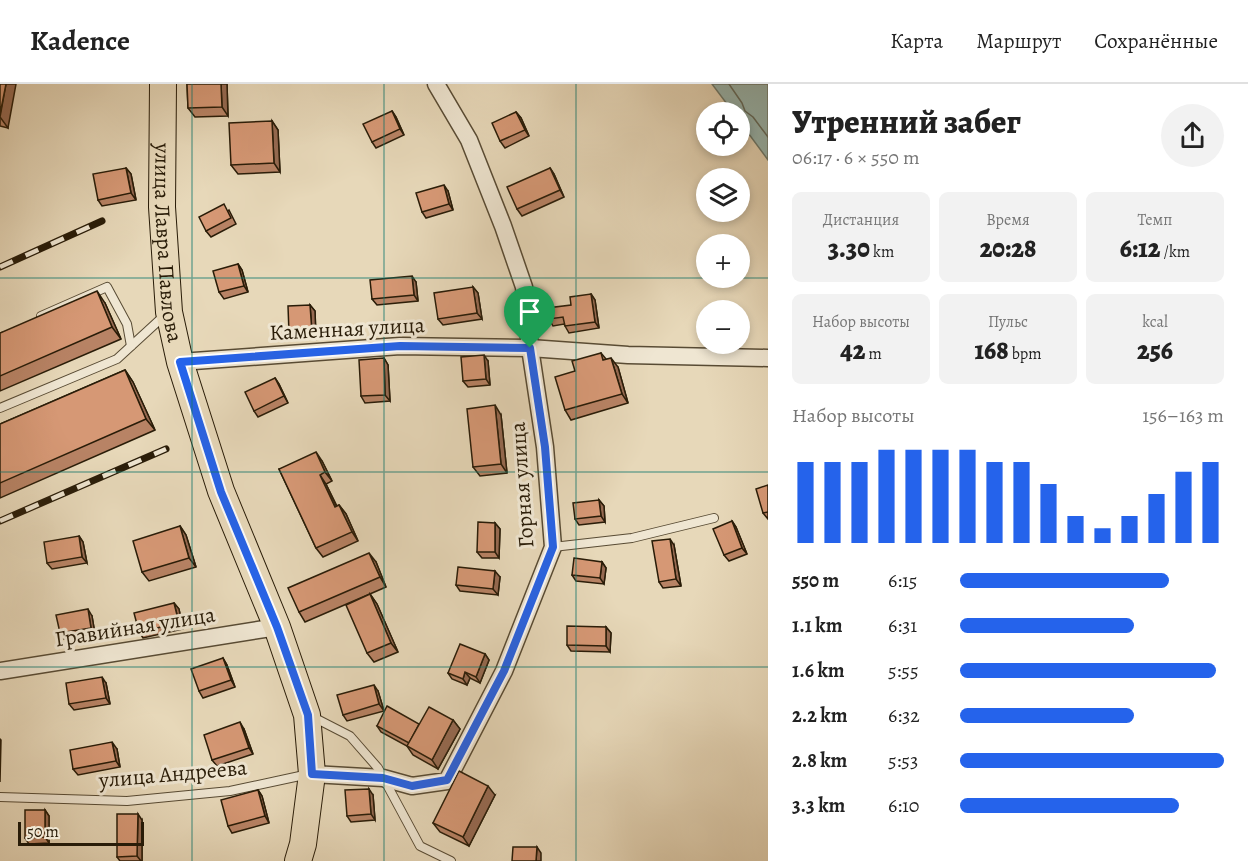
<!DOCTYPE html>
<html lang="ru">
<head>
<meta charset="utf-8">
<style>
  :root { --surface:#fff; --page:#f2f2f2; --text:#222; --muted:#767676; --line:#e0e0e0; --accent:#2563eb }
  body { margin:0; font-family:Alegreya,serif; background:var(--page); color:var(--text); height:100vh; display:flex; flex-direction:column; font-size:22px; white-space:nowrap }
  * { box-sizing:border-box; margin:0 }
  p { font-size:20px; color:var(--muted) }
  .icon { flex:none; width:33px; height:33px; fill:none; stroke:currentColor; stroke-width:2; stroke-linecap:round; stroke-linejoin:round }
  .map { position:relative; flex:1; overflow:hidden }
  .side { display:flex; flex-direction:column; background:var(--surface); width:480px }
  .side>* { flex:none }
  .buttons { position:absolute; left:696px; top:18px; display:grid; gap:12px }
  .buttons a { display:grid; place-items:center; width:54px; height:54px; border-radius:50%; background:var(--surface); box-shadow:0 3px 9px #0003; font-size:30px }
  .scale { position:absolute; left:18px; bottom:15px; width:126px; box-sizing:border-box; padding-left:6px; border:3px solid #291c08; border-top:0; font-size:16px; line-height:21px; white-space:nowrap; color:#291c08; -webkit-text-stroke:4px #efe6d2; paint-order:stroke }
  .pin { position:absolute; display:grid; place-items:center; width:51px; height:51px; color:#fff; margin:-62px -26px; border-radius:50% 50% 50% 0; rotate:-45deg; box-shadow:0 0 6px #0007 }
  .pin .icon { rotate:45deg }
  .round { display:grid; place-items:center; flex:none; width:63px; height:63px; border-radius:32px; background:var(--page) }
  .summary { display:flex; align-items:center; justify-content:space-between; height:102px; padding:0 24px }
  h1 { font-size:33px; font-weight:800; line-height:45px }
  .metrics { display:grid; grid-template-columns:repeat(3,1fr); gap:9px; height:102px; padding:6px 24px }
  .metrics div { display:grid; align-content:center; border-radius:9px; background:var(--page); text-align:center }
  .metrics b { font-size:26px; font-weight:800 }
  .metrics small { font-size:16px; font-weight:400 }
  .metrics p { font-size:16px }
  .chart { height:168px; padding:12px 24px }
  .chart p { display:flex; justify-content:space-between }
  .chart svg { width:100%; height:108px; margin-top:6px; stroke:var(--accent); stroke-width:6 }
  ul { padding:0 24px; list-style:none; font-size:20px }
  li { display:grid; grid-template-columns:96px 72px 1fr; align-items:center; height:45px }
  li i { height:15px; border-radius:8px; background:var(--accent) }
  header { display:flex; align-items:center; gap:36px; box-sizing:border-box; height:84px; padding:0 30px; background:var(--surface); border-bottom:2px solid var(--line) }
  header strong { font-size:28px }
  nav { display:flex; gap:33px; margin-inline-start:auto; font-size:21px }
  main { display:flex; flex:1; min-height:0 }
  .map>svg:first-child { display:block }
  .water { fill:#97b9b4; stroke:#6b7a6f; stroke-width:1.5 }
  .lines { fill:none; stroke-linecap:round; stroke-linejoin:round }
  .shore { stroke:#606a5e; stroke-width:1.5 }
  .service-casing { stroke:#584b34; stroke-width:10 }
  .minor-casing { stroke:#584b34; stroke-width:19 }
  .primary-casing { stroke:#291c08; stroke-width:28 }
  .service { stroke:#efe6d2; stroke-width:8 }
  .minor { stroke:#efe6d2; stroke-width:16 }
  .primary { stroke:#e7d8b9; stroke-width:26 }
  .rail-casing { stroke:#291c08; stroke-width:7 }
  .rail { stroke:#efe6d2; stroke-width:4.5; stroke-dasharray:14; stroke-linecap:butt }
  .wall { fill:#b88365; stroke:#291c08; stroke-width:1.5 }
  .shaded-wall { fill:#966a52; stroke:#291c08; stroke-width:1.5 }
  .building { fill:#d69875; stroke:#291c08; stroke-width:1.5 }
  .route-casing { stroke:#fff; stroke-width:12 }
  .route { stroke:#2563eb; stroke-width:8 }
  .grid { fill:none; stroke:#0f766e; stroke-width:1.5; stroke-opacity:0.55 }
  .labels { text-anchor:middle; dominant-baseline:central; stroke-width:6; stroke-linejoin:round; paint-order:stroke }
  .street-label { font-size:22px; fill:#291c08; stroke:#efe6d2 }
</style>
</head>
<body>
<header>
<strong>Kadence</strong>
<nav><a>Карта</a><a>Маршрут</a><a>Сохранённые</a></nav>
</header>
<main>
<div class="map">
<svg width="768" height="777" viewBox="0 0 768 777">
  <rect width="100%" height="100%" fill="#e7d8b9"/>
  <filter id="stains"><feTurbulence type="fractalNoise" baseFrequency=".00333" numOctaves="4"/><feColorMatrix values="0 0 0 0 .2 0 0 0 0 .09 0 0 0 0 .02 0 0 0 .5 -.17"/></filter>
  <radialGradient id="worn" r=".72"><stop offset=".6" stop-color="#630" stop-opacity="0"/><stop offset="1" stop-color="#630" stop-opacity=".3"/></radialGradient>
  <path class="water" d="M712 0H768V76L740 38V28H733Z"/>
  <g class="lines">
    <path class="shore" d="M729 0 742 19 745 27 753 33 768 53"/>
    <g class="service-casing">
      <g id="service">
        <path d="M41 232 107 203 127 240 131 262"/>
        <path d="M0 324 117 275 166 230"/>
        <path d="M553 463 632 454 714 434"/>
        <path d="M311 632 350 652 378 684 420 762 451 777"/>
        <path d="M0 713 127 717 230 707 309 690"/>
      </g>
    </g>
    <g class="minor-casing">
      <g id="minor">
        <path d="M180 278 400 262 530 264 628 271 768 274"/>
        <path d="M0 587 277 543"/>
        <path d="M312 690 383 694 412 702 447 697 504 587 553 463 545 363 530 264 524 203 503 142 469 56 436 0"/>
      </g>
    </g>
    <g class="primary-casing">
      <g id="primary">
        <path id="s1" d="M163 0 162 123 169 228 180 278 221 407 277 543 307 631 312 690 303 760 298 777"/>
      </g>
    </g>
    <use href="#service" class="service"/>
    <use href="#minor" class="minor"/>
    <use href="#primary" class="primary"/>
    <g class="rail-casing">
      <g id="rail">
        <path d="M0 183 102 137"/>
        <path d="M0 437 166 365"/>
      </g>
    </g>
    <use href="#rail" class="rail"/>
  </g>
  <g class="wall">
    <path d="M0 0 8 44 0 42Z"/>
    <path d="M187 0H227L228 32 195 33 188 24Z"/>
    <path d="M392 27 396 33 404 51 376 64 372 58Z"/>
    <path d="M516 28 521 34 529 52 505 64 500 57Z"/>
    <path d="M272 37 278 46 280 88 238 90 231 81Z"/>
    <path d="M126 84 131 90 136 116 102 122 98 116Z"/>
    <path d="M550 84 554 90 564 113 522 132 517 125Z"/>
    <path d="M448 107 453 126 426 134 422 128Z"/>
    <path d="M229 126 236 140 211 153 206 147Z"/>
    <path d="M238 180 242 186 248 208 224 215 219 208Z"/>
    <path d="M416 198 418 217 377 221 372 215Z"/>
    <path d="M473 203 478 209 482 235 443 241 438 235Z"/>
    <path d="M591 210 595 216 599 244 569 249 565 242 564 240 553 242 549 235 571 221Z"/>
    <path d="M105 219 121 255 0 307V249Z"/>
    <path d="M310 221 315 227 316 254 293 255 289 249Z"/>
    <path d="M601 269 606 275 618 283 628 319 571 336 565 326 575 287Z"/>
    <path d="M384 274 388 281 390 317 365 319 361 312Z"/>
    <path d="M488 277 490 301 468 303 463 297Z"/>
    <path d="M125 286 133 298 155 346 0 414V340Z"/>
    <path d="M275 294 279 300 288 319 258 333 254 327Z"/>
    <path d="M501 331 507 389 480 392 473 383Z"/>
    <path d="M322 377 332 397 326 400 337 422 339 421 346 430 358 457 323 473 316 464 279 385Z"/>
    <path d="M768 401V435L763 429Z"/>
    <path d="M599 416 604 422 605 438 579 441 575 435Z"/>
    <path d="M732 437 736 443 747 470 729 477 724 471Z"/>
    <path d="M495 439 500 445 499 474H482L477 468Z"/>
    <path d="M180 442 186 451 196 483 149 497 142 488Z"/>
    <path d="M79 452 83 458 87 479 52 485 47 479Z"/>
    <path d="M674 461 681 502 663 504 659 498Z"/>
    <path d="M376 478 386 503 305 538 299 528Z"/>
    <path d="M602 478 606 484 604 500 576 497 572 491Z"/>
    <path d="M500 493 498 511 460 507 456 501Z"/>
    <path d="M370 510 377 520 398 568 374 578 367 569Z"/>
    <path d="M174 519 179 525 183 545 143 554 139 548Z"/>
    <path d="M92 532 95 550 64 555 60 549Z"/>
    <path d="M606 543 611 549 610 568 571 567 567 561Z"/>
    <path d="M485 570 489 576 480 599 470 594 467 601 452 595 448 589Z"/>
    <path d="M223 574 227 581 235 603 203 614 199 607Z"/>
    <path d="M106 599 110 620 74 626 69 620Z"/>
    <path d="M378 607 384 627 347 637 343 631Z"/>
    <path d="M453 636 460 645 438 685 413 671 407 662 381 648 377 642 419 640Z"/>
    <path d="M244 645 253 670 217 682 212 676Z"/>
    <path d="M117 665 120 683 78 691 73 685Z"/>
    <path d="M258 706 262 712 269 739 232 749 228 742Z"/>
    <path d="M373 711 375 736 351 738 347 732Z"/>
    <path d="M495 711 469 762 440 748 433 739Z"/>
    <path d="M45 726 49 732V759L29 760 25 754Z"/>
    <path d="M142 736V777H120L117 773Z"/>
  </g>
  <g class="shaded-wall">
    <path d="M6 0H16L8 44 0 33Z"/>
    <path d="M221 0H227L228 32 222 23Z"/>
    <path d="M392 27 396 33 404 51 400 45Z"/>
    <path d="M516 28 521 34 529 52 525 46Z"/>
    <path d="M272 37 278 46 280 88 274 79Z"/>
    <path d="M126 84 131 90 136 116 131 109Z"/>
    <path d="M550 84 554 90 564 113 560 106Z"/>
    <path d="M444 101 448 107 453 126 449 120Z"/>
    <path d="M238 180 242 186 248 208 244 202Z"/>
    <path d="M412 192 416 198 418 217 414 211Z"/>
    <path d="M473 203 478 209 482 235 477 229Z"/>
    <path d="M97 207 105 219 121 255 112 243Z"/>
    <path d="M591 210 595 216 599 244 595 238Z"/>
    <path d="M310 221 315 227 316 254 312 248Z"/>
    <path d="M484 271 488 277 490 301 486 295Z"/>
    <path d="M384 274 388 281 390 317 385 311Z"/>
    <path d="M611 274 618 283 628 319 622 310Z"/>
    <path d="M125 286 133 298 155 346 146 335Z"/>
    <path d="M275 294 279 300 288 319 284 312Z"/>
    <path d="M495 321 501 331 507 389 501 380Z"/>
    <path d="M316 368 322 377 332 397 325 388Z"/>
    <path d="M320 391 326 400 341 432 335 423Z"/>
    <path d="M599 416 604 422 605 438 601 432Z"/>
    <path d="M339 421 346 430 358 457 352 448Z"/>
    <path d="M732 437 736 443 747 470 742 464Z"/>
    <path d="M495 439 500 445 499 474 495 468Z"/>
    <path d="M180 442 186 451 196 483 189 474Z"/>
    <path d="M79 452 83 458 87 479 82 473Z"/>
    <path d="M670 455 674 461 681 502 676 495Z"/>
    <path d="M369 469 376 478 386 503 380 493Z"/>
    <path d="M602 478 606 484 604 500 600 494Z"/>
    <path d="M495 487 500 493 498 511 493 505Z"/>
    <path d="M370 510 377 520 398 568 391 559Z"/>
    <path d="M174 519 179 525 183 545 179 539Z"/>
    <path d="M88 525 92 532 95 550 91 544Z"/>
    <path d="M606 543 611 549 610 568 606 562Z"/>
    <path d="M485 570 489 576 480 599 476 593Z"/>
    <path d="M223 574 227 581 235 603 231 596Z"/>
    <path d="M465 588 470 594 467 601 463 595Z"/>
    <path d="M102 593 106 599 110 620 106 614Z"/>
    <path d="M374 601 378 607 384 627 379 620Z"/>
    <path d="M453 636 460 645 438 685 432 676Z"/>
    <path d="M240 638 244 645 253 670 249 664Z"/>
    <path d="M0 655 1 656 0 698Z"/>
    <path d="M112 658 117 665 120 683 116 677Z"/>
    <path d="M488 702 495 711 469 762 463 753Z"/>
    <path d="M369 705 373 711 375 736 371 730Z"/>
    <path d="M258 706 262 712 269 739 265 732Z"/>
    <path d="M45 726 49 732V759L45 753Z"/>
    <path d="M138 730 142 736V777H141L137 772Z"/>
    <path d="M537 763 541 769V777H536Z"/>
  </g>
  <g class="building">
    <path d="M0 0H6L0 30Z"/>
    <path d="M187 0H221L222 23 188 24Z"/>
    <path d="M392 27 400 45 372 58 363 40Z"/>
    <path d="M516 28 525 46 500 57 492 39Z"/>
    <path d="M272 37 274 79 231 81 229 39Z"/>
    <path d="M126 84 131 109 98 116 93 90Z"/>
    <path d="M550 84 560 106 517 125 507 103Z"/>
    <path d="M444 101 449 120 422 128 416 109Z"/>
    <path d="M224 120 231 134 206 147 199 133Z"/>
    <path d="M238 180 244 202 219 208 213 187Z"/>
    <path d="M412 192 414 211 372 215 370 196Z"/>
    <path d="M473 203 477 229 438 235 434 209Z"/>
    <path d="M97 207 112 243 0 292V249Z"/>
    <path d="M591 210 595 238 565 242 563 233 549 235 547 224 571 221 570 213Z"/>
    <path d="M310 221 312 248 289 249 288 222Z"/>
    <path d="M601 269 603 276 611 274 622 310 565 326 555 293 575 287 572 277Z"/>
    <path d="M484 271 486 295 463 297 461 273Z"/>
    <path d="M384 274 385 311 361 312 359 276Z"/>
    <path d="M125 286 146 335 0 399V340Z"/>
    <path d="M275 294 284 312 254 327 245 308Z"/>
    <path d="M495 321 501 380 473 383 467 325Z"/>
    <path d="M316 368 325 388 320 391 335 423 339 421 352 448 316 464 279 385Z"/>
    <path d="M768 401V428L763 429 756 405Z"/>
    <path d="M599 416 601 432 575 435 573 419Z"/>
    <path d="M732 437 742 464 724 471 713 445Z"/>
    <path d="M478 438 495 439V468H477Z"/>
    <path d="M180 442 189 474 142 488 133 457Z"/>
    <path d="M79 452 82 473 47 479 44 458Z"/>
    <path d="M670 455 676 495 659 498 652 457Z"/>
    <path d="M369 469 380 493 299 528 288 504Z"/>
    <path d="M574 474 602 478 600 494 572 491Z"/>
    <path d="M458 483 495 487 493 505 456 501Z"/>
    <path d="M370 510 391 559 367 569 346 521Z"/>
    <path d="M174 519 179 539 139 548 134 529Z"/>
    <path d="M88 525 91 544 60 549 56 531Z"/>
    <path d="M567 542 606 543V562L567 561Z"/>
    <path d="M460 560 485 570 476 593 465 588 463 595 448 589Z"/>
    <path d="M223 574 231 596 199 607 191 585Z"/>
    <path d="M102 593 106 614 69 620 66 599Z"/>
    <path d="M374 601 379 620 343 631 337 611Z"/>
    <path d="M387 622 419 640 409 659 377 642Z"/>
    <path d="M429 623 453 636 432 676 407 662Z"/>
    <path d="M240 638 249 664 212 676 204 651Z"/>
    <path d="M112 658 116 677 73 685 70 666Z"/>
    <path d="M459 687 488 702 463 753 433 739Z"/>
    <path d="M369 705 371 730 347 732 345 706Z"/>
    <path d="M258 706 265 732 228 742 221 716Z"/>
    <path d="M25 726H45V753L25 754Z"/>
    <path d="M117 730H138L137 772 117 773Z"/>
    <path d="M513 763H537L536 777H512Z"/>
  </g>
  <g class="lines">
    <g class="route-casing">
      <path id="route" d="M400 262 530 264 545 363 553 463 504 587 447 696 412 702 383 694 312 690 308 631 277 543 221 408 180 278Z"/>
    </g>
    <use href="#route" class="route"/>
  </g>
  <path class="grid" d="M192 0V777M384 0V777M576 0V777M0 194H768M0 388H768M0 583H768"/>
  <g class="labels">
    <g class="street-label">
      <text stroke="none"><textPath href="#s1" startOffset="159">улица Лавра Павлова</textPath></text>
      <text transform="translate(347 245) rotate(-3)">Каменная улица</text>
      <text transform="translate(522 401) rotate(-94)">Горная улица</text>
      <text transform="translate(135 543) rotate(-9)">Гравийная улица</text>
      <text transform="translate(173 690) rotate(-5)">улица Андреева</text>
    </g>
  </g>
  <rect width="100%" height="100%" filter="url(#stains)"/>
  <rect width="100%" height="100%" fill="url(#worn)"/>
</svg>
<div class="buttons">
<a><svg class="icon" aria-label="locate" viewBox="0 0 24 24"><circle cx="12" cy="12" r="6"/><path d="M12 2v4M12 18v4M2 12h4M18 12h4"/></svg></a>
<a><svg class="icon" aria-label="layers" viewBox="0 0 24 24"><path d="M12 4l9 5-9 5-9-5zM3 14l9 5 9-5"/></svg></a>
<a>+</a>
<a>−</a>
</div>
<div class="scale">50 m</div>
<div class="pin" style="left:530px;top:264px;background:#1e9e55"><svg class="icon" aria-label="arrive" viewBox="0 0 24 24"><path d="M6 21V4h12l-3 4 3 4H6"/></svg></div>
</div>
<section class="side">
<div class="summary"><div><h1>Утренний забег</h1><p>06:17 · 6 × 550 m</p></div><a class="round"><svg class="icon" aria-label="share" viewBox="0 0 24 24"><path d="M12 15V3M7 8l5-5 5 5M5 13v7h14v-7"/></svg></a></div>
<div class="metrics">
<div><p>Дистанция</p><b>3.30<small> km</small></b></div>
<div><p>Время</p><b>20:28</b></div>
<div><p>Темп</p><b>6:12<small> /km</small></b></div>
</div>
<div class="metrics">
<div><p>Набор высоты</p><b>42<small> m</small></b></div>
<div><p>Пульс</p><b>168<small> bpm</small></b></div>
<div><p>kcal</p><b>256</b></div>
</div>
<div class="chart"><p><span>Набор высоты</span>156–163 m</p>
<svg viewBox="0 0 160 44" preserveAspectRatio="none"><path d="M5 44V11M15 44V11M25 44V11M35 44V6M45 44V6M55 44V6M65 44V6M75 44V11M85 44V11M95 44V20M105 44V33M115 44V38M125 44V33M135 44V24M145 44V15M155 44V11"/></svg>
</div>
<ul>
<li><b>550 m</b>6:15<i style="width:79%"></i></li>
<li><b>1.1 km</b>6:31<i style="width:66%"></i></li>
<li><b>1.6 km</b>5:55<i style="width:97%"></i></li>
<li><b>2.2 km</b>6:32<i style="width:66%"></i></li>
<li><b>2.8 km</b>5:53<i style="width:100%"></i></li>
<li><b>3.3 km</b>6:10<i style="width:83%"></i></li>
</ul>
</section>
</main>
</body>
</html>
